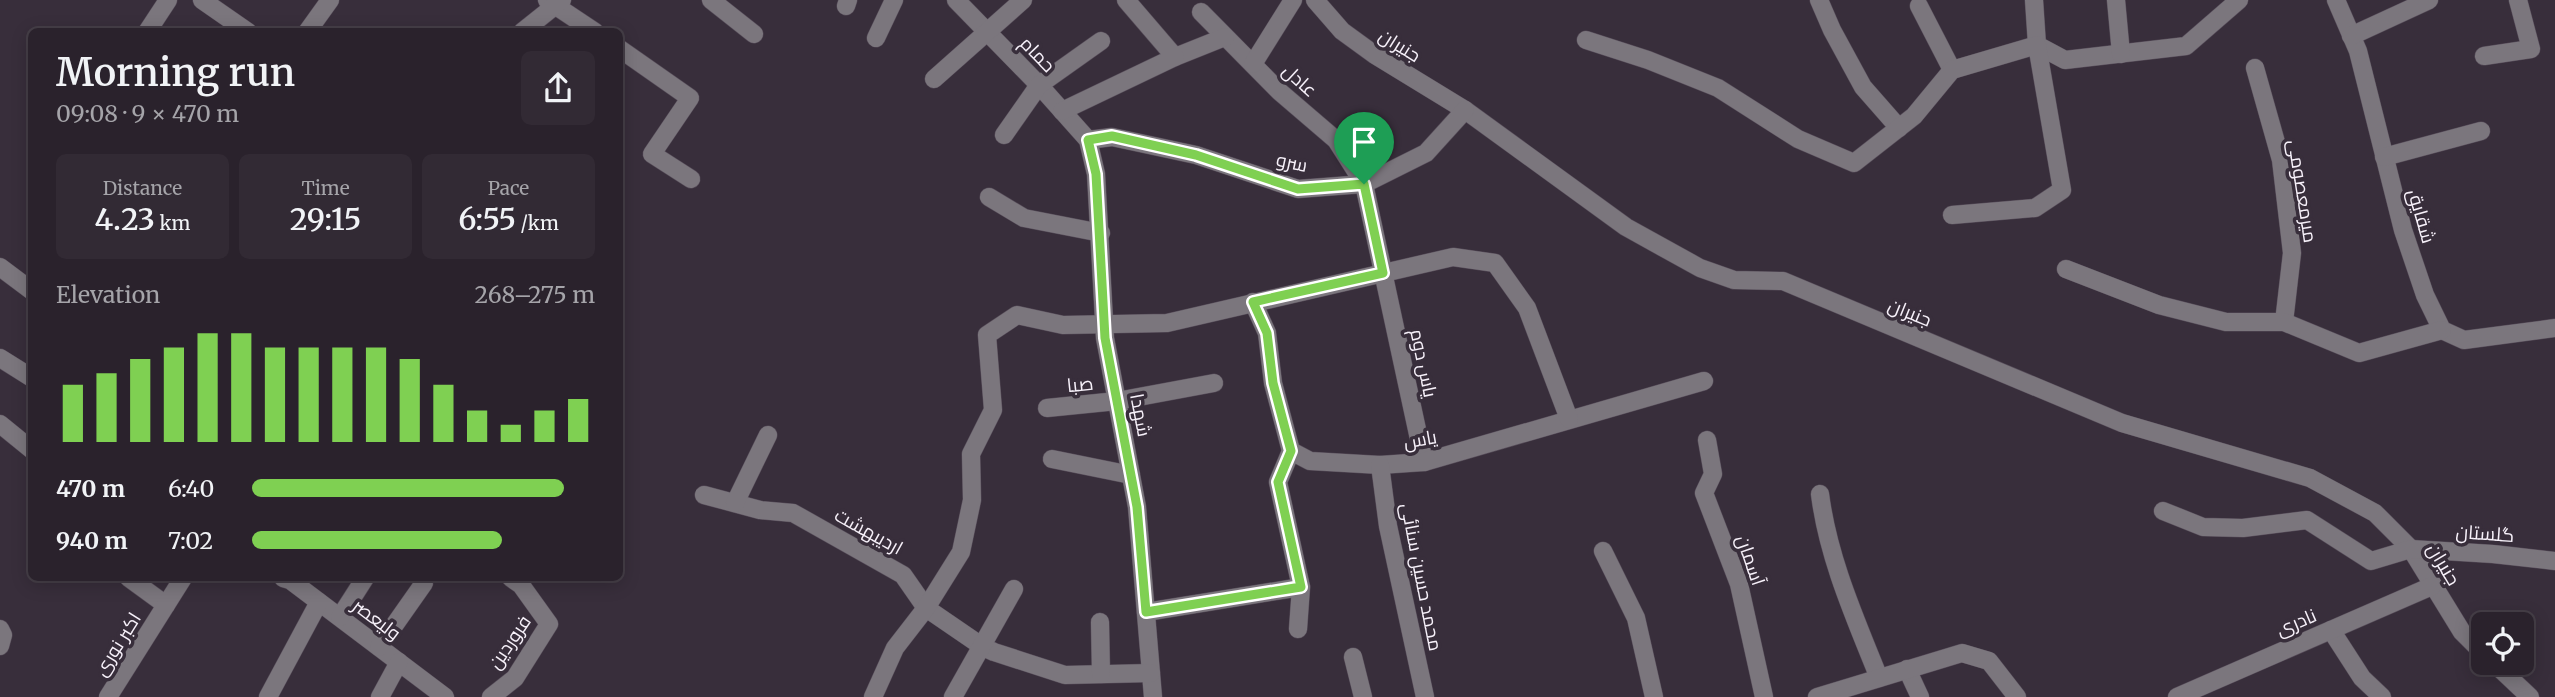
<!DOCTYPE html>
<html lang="en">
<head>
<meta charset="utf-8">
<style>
  :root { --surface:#2a222c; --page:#322a34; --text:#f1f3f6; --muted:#a5a4a9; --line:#463f48; --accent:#7fd052 }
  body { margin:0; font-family:Merriweather,Cairo,serif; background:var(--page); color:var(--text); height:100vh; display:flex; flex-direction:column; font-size:26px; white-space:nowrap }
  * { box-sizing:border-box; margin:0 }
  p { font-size:23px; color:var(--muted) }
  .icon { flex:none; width:38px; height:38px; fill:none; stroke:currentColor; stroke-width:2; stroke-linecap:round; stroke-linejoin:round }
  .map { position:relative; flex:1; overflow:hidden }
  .details { position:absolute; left:28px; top:28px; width:595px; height:553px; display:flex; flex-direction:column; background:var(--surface); border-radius:10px; box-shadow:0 4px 18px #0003,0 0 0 2px var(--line) }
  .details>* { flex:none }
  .controls { position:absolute; left:2471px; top:612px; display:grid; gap:14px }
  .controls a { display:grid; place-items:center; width:63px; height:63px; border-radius:10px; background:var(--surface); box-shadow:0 4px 18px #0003,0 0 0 2px var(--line); font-size:35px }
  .pin { position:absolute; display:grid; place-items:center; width:60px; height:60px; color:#fff; margin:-72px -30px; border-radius:50% 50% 50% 0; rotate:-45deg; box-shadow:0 0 7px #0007 }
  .pin .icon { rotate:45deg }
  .round { display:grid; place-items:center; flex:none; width:74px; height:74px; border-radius:10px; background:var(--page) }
  .head { display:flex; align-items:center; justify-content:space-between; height:119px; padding:0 28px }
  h1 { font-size:38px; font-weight:600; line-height:52px }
  .figures { display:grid; grid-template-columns:repeat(3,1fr); gap:10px; height:119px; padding:7px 28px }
  .figures div { display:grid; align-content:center; border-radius:10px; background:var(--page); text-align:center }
  .figures b { font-size:30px; font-weight:600 }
  .figures small { font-size:19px; font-weight:400 }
  .figures p { font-size:19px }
  .chart { height:196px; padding:14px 28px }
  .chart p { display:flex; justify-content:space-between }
  .chart svg { width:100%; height:126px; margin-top:7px; stroke:var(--accent); stroke-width:6 }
  ul { padding:0 28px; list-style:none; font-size:23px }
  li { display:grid; grid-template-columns:112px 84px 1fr; align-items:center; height:52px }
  li i { height:18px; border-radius:9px; background:var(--accent) }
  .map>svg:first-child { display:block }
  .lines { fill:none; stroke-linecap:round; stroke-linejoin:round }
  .minor-casing { stroke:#574d5a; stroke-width:19 }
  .minor { stroke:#7b767d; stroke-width:18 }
  .route-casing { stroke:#fff; stroke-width:14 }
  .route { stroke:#7fd052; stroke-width:9 }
  .labels { text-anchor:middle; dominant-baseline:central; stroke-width:7; stroke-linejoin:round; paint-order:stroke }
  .street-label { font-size:19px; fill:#f7f1fa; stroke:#382e3b }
</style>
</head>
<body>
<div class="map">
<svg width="2555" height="697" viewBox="0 0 2555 697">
  <rect width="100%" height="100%" fill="#382e3b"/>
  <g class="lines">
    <g class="minor-casing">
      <g id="minor">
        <path d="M202 0 248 32"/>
        <path d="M547 0 595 32"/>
        <path d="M711 0 754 34"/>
        <path d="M956 0 1039 85 1088 140 1096 174 1105 338 1137 507 1153 697"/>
        <path d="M1315 0 1342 31 1375 55 1465 110 1626 227 1700 268 1734 280 1783 281 2122 423 2310 478 2375 513 2411 549 2462 632 2483 653"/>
        <path d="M1819 0 1832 30 1863 87 1899 128"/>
        <path d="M2034 0 2037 45 2065 60 2186 46 2239 0"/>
        <path d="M2116 0 2121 54"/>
        <path d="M2336 0 2358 51 2403 230 2425 295 2442 330 2464 340 2555 328"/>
        <path d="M846 6 848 0"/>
        <path d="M1919 6 1952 70"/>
        <path d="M1201 12 1280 92 1336 140 1364 184 1424 462"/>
        <path d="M147 32 168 0"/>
        <path d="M307 32 330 0"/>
        <path d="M522 32 562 0"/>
        <path d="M2351 36 2429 0"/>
        <path d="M876 38 894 0"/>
        <path d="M1586 40 1648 60 1718 88 1798 139 1854 163 1914 116 1952 70 2037 45 2062 190 2035 208 1952 215"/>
        <path d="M620 49 690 98 652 154 691 179"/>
        <path d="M2484 56 2531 49 2518 0"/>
        <path d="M1175 57 1225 37"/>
        <path d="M1253 64 1293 0"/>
        <path d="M2255 68 2281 160 2292 253 2284 322"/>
        <path d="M934 79 1023 0"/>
        <path d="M1062 111 1175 57 1126 0"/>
        <path d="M1004 135 1039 85 1101 41"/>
        <path d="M1088 140 1112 137 1196 155 1298 189 1364 184 1426 153 1465 110"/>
        <path d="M2384 157 2481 131"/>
        <path d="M989 197 1024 218 1101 233"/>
        <path d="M0 267 32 291"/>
        <path d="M2066 269 2159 305 2226 322H2284L2359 353 2442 330"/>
        <path d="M1253 302 1267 333 1273 383 1291 451 1310 461 1380 465 1424 462 1704 381"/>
        <path d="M0 358 32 378"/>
        <path d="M1047 408 1117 401 1214 383"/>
        <path d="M0 424 32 450"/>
        <path d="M1707 440 1713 474 1704 493 1739 584 1764 697"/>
        <path d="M1291 451 1278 482 1301 587 1298 629"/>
        <path d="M1052 459 1131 475"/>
        <path d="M1380 465 1388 526 1425 697"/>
        <path d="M1820 494C1828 558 1855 618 1879 678"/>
        <path d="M704 495 760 510 793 513 903 575 926 608 983 647 994 652 1065 675 1151 673"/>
        <path d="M735 503 768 435"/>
        <path d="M2163 511 2203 527 2243 528 2307 520 2371 561 2411 549 2493 554 2555 561"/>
        <path d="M1603 551 1636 618 1654 697"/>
        <path d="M129 578 166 605"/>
        <path d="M283 578 290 580 445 697"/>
        <path d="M1146 612 1301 587"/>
        <path d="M340 617 365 578"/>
        <path d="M1100 622 1101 674"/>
        <path d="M0 629 3 635 0 646"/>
        <path d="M2331 630 2362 678 2382 697"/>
        <path d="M379 647 424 583"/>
        <path d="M1353 657 1363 697"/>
        <path d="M2494 663 2530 697"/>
        <path d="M1907 669 1920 697"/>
        <path d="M108 697 183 578"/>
        <path d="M268 697 319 602"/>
        <path d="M380 697 399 662"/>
        <path d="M491 697 515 678 549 624 521 585 511 578"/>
        <path d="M873 697 895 648 926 608 961 552 972 500 971 454 993 410 987 335 1017 315 1063 325 1167 323 1453 257 1495 263 1527 308 1569 419"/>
        <path d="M953 697 1014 589"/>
        <path d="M1817 697 1962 653 1989 661 2017 697"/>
        <path d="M2177 697 2432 586"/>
      </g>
    </g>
    <use href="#minor" class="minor"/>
  </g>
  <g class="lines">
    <g class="route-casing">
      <path id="route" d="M1112 136 1196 155 1298 189 1364 184 1383 273 1253 302 1267 333 1273 383 1291 451 1278 482 1301 587 1146 612 1137 507 1105 338 1096 174 1088 140Z"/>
    </g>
    <use href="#route" class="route"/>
  </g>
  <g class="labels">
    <g class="street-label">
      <text transform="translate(1400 45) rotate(32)">جنیران</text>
      <text transform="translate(1038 54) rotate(46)">حمام</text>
      <text transform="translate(1300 80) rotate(42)">عادل</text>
      <text transform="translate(1292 162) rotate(12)">سرو</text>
      <text transform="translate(2303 191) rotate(81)">میرمعصومی</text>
      <text transform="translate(2422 216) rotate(74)">شقایق</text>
      <text transform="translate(1910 312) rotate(22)">جنیران</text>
      <text transform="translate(1424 363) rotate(78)">یاس دوم</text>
      <text transform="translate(1080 384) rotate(-6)">صبا</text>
      <text transform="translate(1141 415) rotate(79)">شهدا</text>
      <text transform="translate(1420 439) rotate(-10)">یاس</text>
      <text transform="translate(869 531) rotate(29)">اردیبهشت</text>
      <text transform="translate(2485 533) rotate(4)">گلستان</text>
      <text transform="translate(1751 560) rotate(71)">آسمان</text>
      <text transform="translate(2444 564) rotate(59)">جنیران</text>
      <text transform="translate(1422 577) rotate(79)">محمد حسین سنائی</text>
      <text transform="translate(377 619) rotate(37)">ولیعصر</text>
      <text transform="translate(2296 622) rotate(-23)">نادری</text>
      <text transform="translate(509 642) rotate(-56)">فروردین</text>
      <text transform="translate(117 644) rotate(-58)">اکبر نوری</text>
    </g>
  </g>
</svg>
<div class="controls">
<a><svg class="icon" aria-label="locate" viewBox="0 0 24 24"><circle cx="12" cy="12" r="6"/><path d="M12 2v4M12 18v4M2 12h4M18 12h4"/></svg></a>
</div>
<div class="pin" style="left:1364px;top:184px;background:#1e9e55"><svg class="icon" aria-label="arrive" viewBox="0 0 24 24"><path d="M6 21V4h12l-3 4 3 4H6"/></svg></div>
<section class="details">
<div class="head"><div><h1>Morning run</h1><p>09:08 · 9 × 470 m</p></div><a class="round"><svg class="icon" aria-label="share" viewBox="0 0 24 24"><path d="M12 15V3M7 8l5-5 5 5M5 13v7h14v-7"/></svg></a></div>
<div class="figures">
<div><p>Distance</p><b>4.23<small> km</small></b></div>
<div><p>Time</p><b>29:15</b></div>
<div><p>Pace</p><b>6:55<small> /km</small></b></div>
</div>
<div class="chart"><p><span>Elevation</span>268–275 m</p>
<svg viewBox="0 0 160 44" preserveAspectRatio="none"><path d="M5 44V24M15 44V20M25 44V15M35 44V11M45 44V6M55 44V6M65 44V11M75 44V11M85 44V11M95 44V11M105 44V15M115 44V24M125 44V33M135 44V38M145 44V33M155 44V29"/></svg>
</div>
<ul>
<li><b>470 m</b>6:40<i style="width:91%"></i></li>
<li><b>940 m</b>7:02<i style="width:73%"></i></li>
</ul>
</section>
</div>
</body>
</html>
